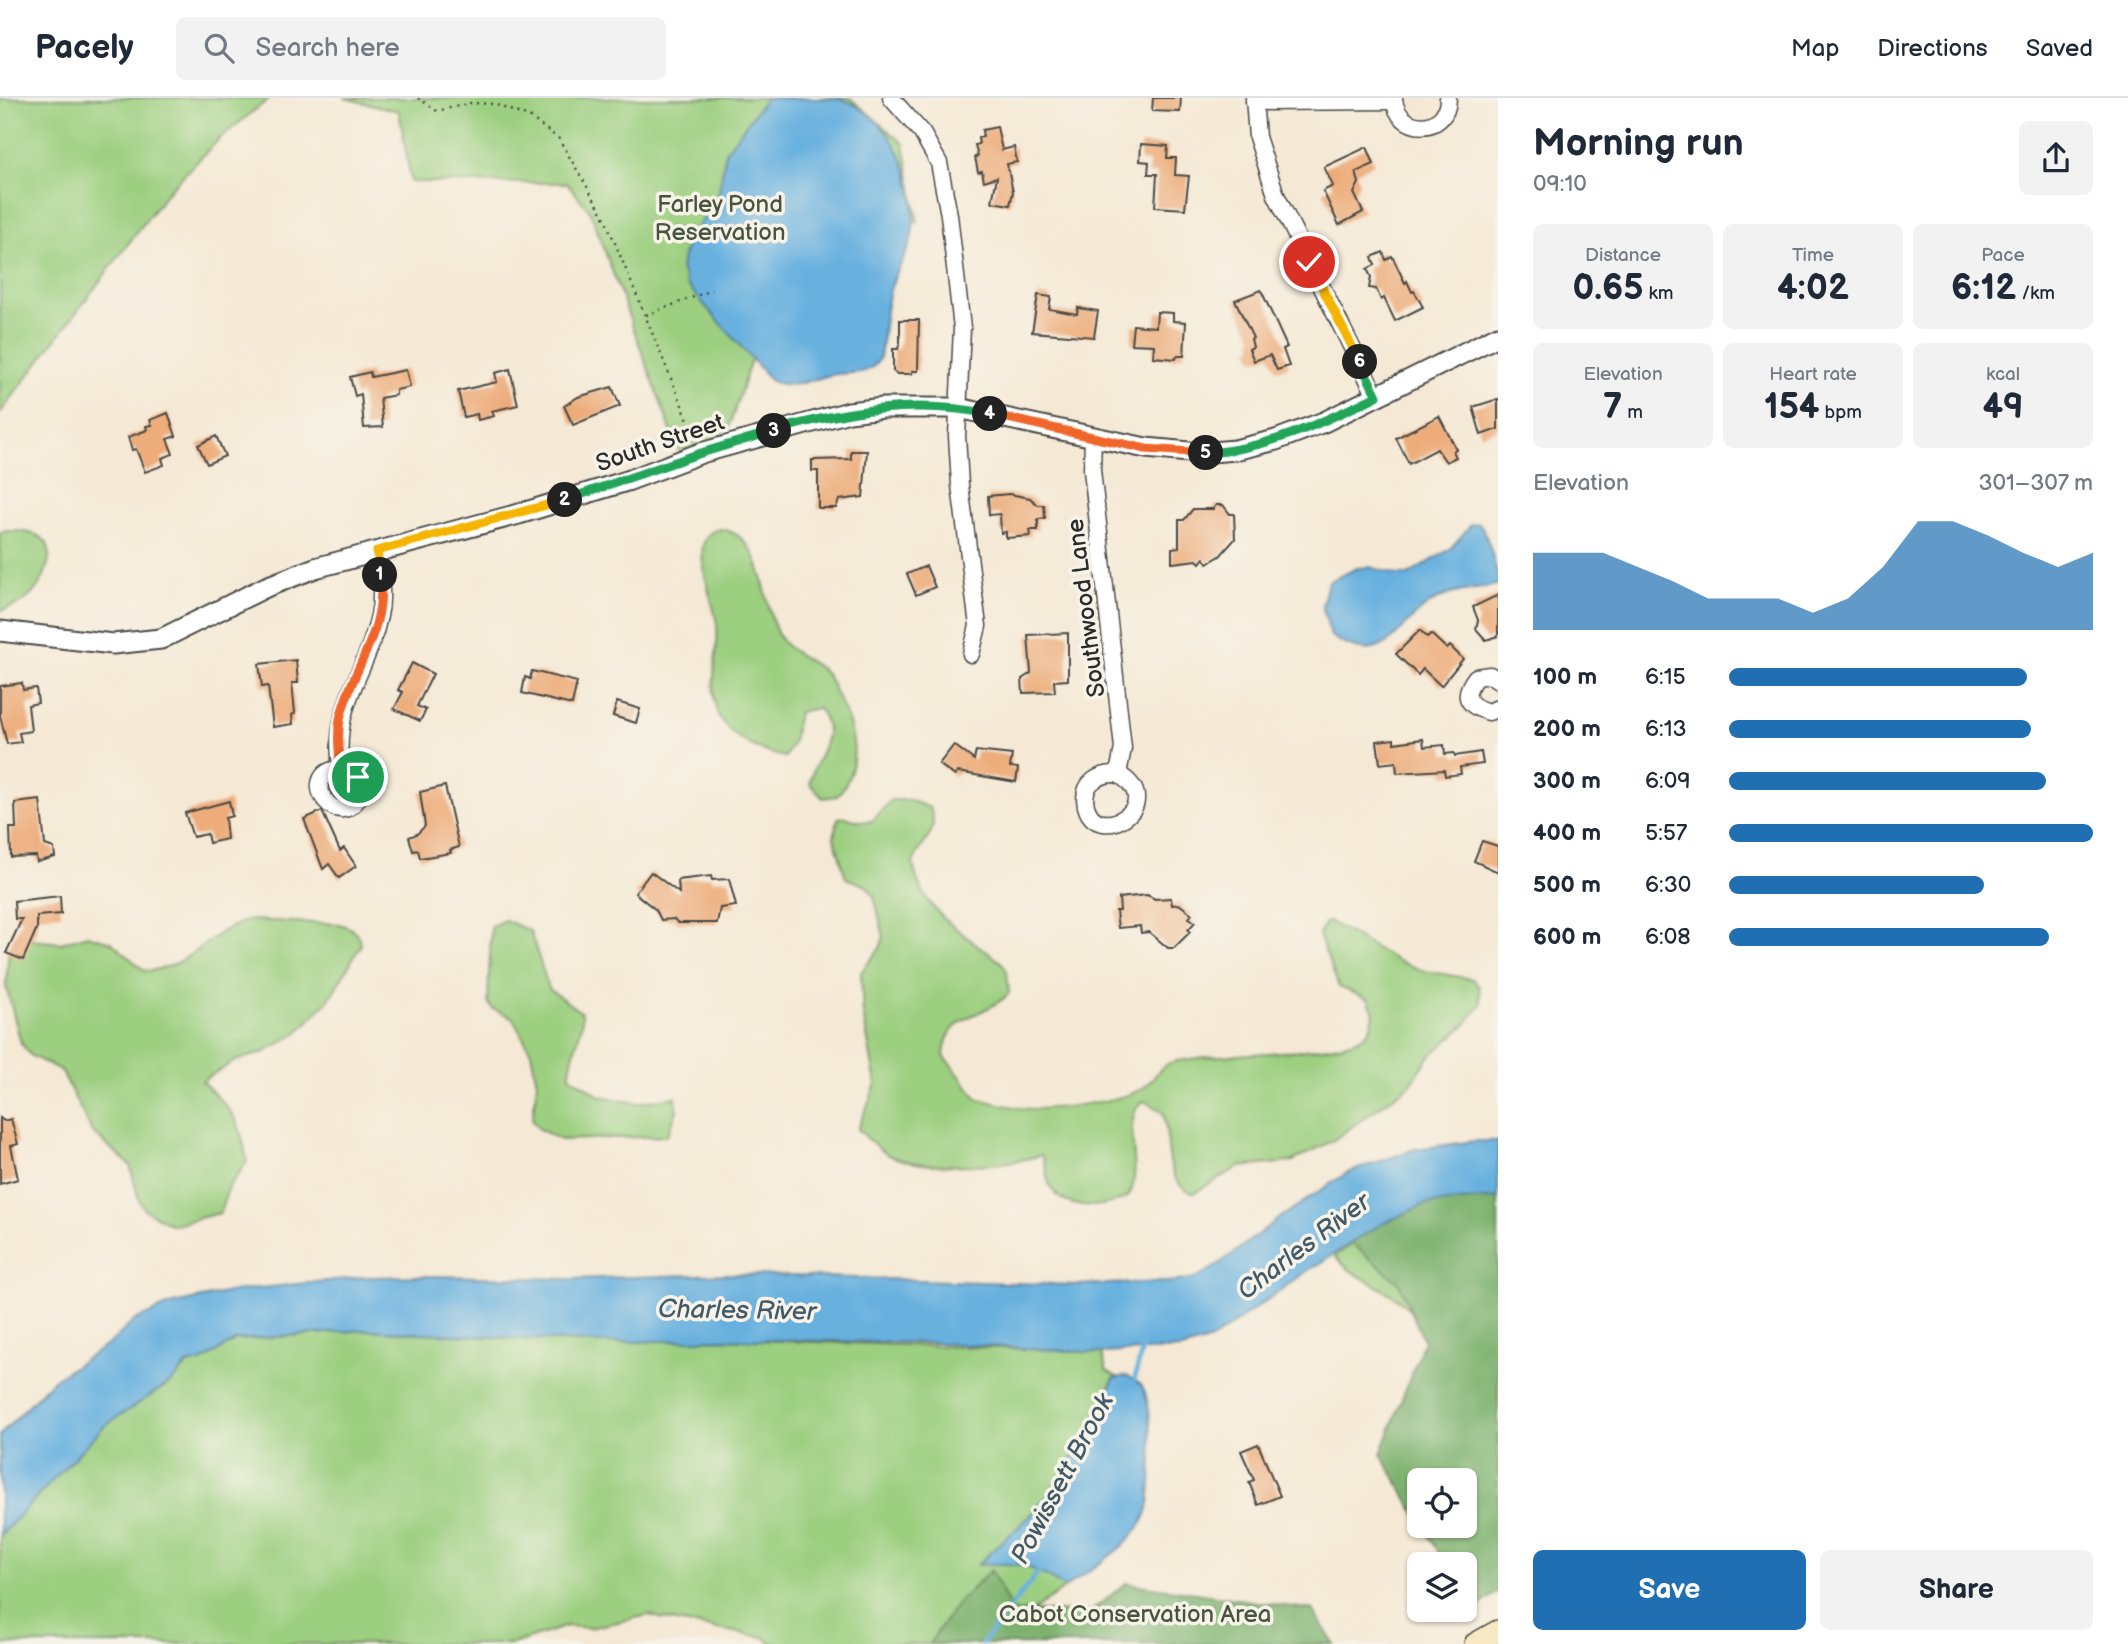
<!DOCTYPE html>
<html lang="en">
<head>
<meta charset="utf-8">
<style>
  :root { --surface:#fff; --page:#f2f2f3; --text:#1f2937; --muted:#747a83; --line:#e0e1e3; --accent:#1f6fb2 }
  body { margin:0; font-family:"Balsamiq Sans",sans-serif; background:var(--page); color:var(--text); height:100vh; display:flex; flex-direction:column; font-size:26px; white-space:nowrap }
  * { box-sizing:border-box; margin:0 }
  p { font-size:23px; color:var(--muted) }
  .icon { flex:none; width:38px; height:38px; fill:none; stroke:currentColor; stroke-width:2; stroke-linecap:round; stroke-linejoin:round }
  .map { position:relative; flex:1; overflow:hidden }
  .details { display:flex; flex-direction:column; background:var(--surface); width:630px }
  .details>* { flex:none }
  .tools { position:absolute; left:1407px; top:1370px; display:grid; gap:14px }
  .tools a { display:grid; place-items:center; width:70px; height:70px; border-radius:10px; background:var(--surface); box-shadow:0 2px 5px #0004; font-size:35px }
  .pin { position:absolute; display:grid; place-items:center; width:60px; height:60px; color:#fff; margin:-30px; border:4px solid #fff; border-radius:50%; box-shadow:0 2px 7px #0007 }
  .km { position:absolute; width:35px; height:35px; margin:-18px; border-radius:50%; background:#222; color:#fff; font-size:19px; line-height:35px; text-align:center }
  .round { display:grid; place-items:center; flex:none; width:74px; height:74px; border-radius:10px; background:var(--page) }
  .headline { display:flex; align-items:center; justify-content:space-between; height:119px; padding:0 35px }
  h1 { font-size:38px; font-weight:700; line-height:52px }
  .figures { display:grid; grid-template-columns:repeat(3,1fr); gap:10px; height:119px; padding:7px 35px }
  .figures div { display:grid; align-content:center; border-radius:10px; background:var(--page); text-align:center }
  .figures b { font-size:35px; font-weight:700 }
  .figures small { font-size:19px; font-weight:400 }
  .figures p { font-size:19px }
  .chart { height:196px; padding:14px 35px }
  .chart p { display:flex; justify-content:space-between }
  .chart svg { width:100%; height:126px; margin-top:7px; fill:var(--accent); opacity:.7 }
  .cta { display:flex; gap:14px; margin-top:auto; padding:14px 35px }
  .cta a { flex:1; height:80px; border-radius:10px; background:var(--accent); color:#fff; font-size:28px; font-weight:700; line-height:80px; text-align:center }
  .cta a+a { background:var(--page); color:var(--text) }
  ul { padding:0 35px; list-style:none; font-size:23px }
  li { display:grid; grid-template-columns:112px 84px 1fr; align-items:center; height:52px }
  li i { height:18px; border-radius:9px; background:var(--accent) }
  header { display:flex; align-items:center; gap:42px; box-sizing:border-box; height:98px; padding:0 35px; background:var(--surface); border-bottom:2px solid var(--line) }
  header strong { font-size:33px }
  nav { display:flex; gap:38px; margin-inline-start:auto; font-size:24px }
  .search { width:490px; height:63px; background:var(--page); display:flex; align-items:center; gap:18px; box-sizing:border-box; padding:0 24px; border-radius:10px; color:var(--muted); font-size:26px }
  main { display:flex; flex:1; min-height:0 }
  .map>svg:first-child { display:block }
  .green { fill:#9ccf80; stroke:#647d56; stroke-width:2 }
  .forest { fill:#7db26e; stroke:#546e4c; stroke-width:2 }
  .water { fill:#67b1df; stroke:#496e85; stroke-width:2 }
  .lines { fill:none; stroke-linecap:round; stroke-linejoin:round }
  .stream { stroke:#67b1df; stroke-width:4.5 }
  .building { fill:#edac79 }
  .minor-casing { stroke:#494844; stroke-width:19 }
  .tertiary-casing { stroke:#494844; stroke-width:23 }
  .secondary-casing { stroke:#494844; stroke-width:24 }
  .path { stroke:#494844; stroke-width:2.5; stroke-dasharray:2 5; stroke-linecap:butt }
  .minor { stroke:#fff; stroke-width:16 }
  .tertiary { stroke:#fff; stroke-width:19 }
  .secondary { stroke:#f8e8c3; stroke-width:21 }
  .split-1-casing { stroke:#fff; stroke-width:14 }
  .split-2-casing { stroke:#fff; stroke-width:14 }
  .split-3-casing { stroke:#fff; stroke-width:14 }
  .split-4-casing { stroke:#fff; stroke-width:14 }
  .split-5-casing { stroke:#fff; stroke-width:14 }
  .split-6-casing { stroke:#fff; stroke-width:14 }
  .split-7-casing { stroke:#fff; stroke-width:14 }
  .split-1 { stroke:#f0652b; stroke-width:9 }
  .split-2 { stroke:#f5b400; stroke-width:9 }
  .split-3 { stroke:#22a559; stroke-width:9 }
  .split-4 { stroke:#22a559; stroke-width:9 }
  .split-5 { stroke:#f0652b; stroke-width:9 }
  .split-6 { stroke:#22a559; stroke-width:9 }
  .split-7 { stroke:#f5b400; stroke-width:9 }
  .labels { text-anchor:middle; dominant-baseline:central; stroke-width:7; stroke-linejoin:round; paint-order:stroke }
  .park-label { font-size:24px; fill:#475440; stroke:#f7f3e8 }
  .street-label { font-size:24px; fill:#2b2b2b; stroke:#f7f3e8 }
  .water-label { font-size:26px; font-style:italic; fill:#405a6a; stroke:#f7f3e8 }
</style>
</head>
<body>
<header>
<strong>Pacely</strong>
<div class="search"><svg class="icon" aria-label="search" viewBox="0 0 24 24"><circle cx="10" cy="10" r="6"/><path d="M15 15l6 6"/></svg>Search here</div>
<nav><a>Map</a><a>Directions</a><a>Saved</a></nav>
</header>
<main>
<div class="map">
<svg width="1498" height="1546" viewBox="0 0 1498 1546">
  <rect width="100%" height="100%" fill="#f7f3e8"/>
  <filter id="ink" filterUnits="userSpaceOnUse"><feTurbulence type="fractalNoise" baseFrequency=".0143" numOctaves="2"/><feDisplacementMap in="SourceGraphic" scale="14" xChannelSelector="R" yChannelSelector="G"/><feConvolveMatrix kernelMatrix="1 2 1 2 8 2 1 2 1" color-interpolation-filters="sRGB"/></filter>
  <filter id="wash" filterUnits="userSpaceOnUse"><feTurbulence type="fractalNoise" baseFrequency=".00686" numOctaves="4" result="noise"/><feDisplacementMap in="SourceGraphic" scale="28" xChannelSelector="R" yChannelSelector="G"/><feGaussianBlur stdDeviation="1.57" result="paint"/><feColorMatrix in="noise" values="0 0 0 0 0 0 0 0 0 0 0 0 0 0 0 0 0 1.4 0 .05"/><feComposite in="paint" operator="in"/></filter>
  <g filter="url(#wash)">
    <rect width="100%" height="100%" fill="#f5e9d5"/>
    <g class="green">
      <path d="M0 0H270L220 40 169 92 0 315Z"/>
      <path d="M344 0H850L904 46 918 124 894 127 757 243 727 336 679 354 590 113 567 85 411 84 399 13Z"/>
      <path d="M721 431C771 440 760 514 782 543 793 557 813 562 825 575 831 581 833 591 837 598 855 630 863 668 837 698L823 700 810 686C813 659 841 638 818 610L798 614 793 644 785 659C762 654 734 642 721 622 705 599 720 553 717 527 716 506 682 436 721 431Z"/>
      <path d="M5 433C16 433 32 433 42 440 59 453 42 488 29 499 21 506 11 510 0 513V435Z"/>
      <path d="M891 702H910L930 710C941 736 920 744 913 765 920 814 967 838 1002 865L1007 873 1009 895C987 920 946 913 944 958L978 1001C995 1004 1014 1011 1031 1011 1057 1011 1119 1004 1141 991 1154 984 1157 968 1173 964 1213 953 1347 959 1367 935 1372 930 1373 921 1374 915L1368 901 1339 889 1319 837 1324 825 1330 824 1398 863 1424 873 1473 881 1479 889 1481 906 1466 926 1429 959 1410 987 1332 1043 1291 1064 1239 1069 1194 1095C1162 1086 1171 1041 1163 1014L1144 1003C1118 1018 1145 1067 1129 1098 1106 1111 1065 1115 1050 1088 1045 1078 1048 1067 1041 1057 1005 1068 920 1074 887 1056 876 1050 867 1040 858 1031L876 986 863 915 861 874 880 850 884 839 874 798 867 788 846 780 834 739 838 720C851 717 859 727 872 723Z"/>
      <path d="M249 822 339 826C352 830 359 834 361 847L328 903 298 934 265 954 235 963 202 983C234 1017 239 1016 247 1064L228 1090 220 1115 172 1127 145 1112 139 1102 130 1067 92 1034 61 972 31 958 21 945 6 888 9 849 23 841 61 845 87 837 111 844 145 873C193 870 207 833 249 822Z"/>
      <path d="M505 822 530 833 549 891 582 915C583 937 570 956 570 978L600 998 637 1005 676 999 677 1012 667 1038 561 1042 539 1031 532 1022 537 985 531 954 512 919 493 911 488 905 491 828Z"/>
      <path d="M1380 1127 1411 1214C1391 1188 1356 1184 1335 1158Z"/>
      <path d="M367 1232 602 1245 718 1241 1089 1253 1102 1255 1106 1272 1117 1279 1114 1280C1089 1330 1066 1382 1026 1422 1010 1438 994 1449 979 1466L1011 1464 1037 1471 1065 1490 1010 1529 996 1546H771L764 1539 676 1524 649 1517 590 1530 567 1528 512 1546H0V1438L104 1328 171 1284 187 1267 201 1264 236 1242Z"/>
    </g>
    <g class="forest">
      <path d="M1498 1092V1494L1473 1512 1465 1499V1466H1446L1423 1428H1465V1382H1419V1421L1381 1356 1424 1243 1399 1185 1348 1142 1419 1103Z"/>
      <path d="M991 1472 1012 1513 1090 1514 1126 1485 1313 1512 1334 1546H929L956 1507Z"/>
    </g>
    <g class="water">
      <path d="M766 0C788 0 819 0 841 1 894 18 921 85 912 137 909 155 898 168 892 186 884 208 884 236 880 259 870 280 850 273 831 277 807 282 795 292 771 283L687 187 681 171 683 158 689 141 718 99 726 53Z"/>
      <path d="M1479 425C1486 432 1498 474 1498 486 1477 493 1456 491 1436 502 1397 522 1388 577 1331 538L1322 508 1328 484 1357 470 1370 469 1398 477H1408L1450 451 1471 427Z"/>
      <path d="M1475 1043H1498V1100L1425 1106 1380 1127 1307 1173 1211 1242 1182 1251 1102 1255 938 1245 718 1241 602 1245 367 1232 236 1242 201 1264 187 1267 171 1284 104 1328 0 1438V1337L53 1282 110 1245 135 1222 170 1207 233 1193 363 1179 435 1178 570 1181 727 1176 1075 1187 1168 1184 1194 1181 1215 1169 1278 1121 1347 1075 1415 1051Z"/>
      <path d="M1128 1278C1132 1281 1138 1284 1141 1287 1154 1302 1154 1395 1147 1414 1136 1447 1090 1470 1065 1490 1032 1467 1018 1463 978 1467 993 1450 1009 1438 1025 1423 1066 1383 1089 1330 1114 1280Z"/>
    </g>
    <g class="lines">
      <g class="stream">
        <path d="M1133 1287 1143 1248"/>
        <path d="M982 1546 1042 1469"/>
      </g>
    </g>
    <g id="blocks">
      <g class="building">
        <path d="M1153 0H1181L1180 14 1152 13Z"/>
        <path d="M997 29 1002 52 1014 49 1017 64 1007 66 1013 94 1010 107 992 104 997 79 984 83 982 73 978 74 975 59 978 58 975 47 979 46 978 40 983 39 982 32Z"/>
        <path d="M1141 46 1168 48 1167 60H1176L1175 77 1189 78 1185 111 1155 109 1157 76H1148L1149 64 1140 63Z"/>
        <path d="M1367 49 1374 66 1356 74 1359 85 1354 95 1363 114 1339 127 1323 93 1333 88 1324 69Z"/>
        <path d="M1383 154 1386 162 1392 158 1405 185 1407 183 1412 194 1414 193 1423 209 1395 223 1384 200 1381 202 1376 191 1369 190 1371 179 1367 171 1375 167 1372 159Z"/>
        <path d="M1261 192 1287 249 1283 251 1289 268 1277 272 1270 257 1254 263 1249 251 1253 249 1251 241 1253 240 1235 202Z"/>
        <path d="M1038 197 1051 199 1049 211 1077 216 1078 210 1098 213 1094 239 1032 234Z"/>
        <path d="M1157 214 1173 215V223L1186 224 1184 258H1177L1176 261 1153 259 1154 247 1131 246 1133 227 1156 229Z"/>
        <path d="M900 222H919L918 273H912V276H897L893 273V251H898L900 244Z"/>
        <path d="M510 271 518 307 492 313 494 318 478 322 477 316 464 319 458 293 497 284 495 275Z"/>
        <path d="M406 272 410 289 396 292V297L380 300 383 329 364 330 361 296 355 298 350 279 370 274 371 279Z"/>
        <path d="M612 289 620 308 573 327 564 308 578 299Z"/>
        <path d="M1498 301V331L1481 337 1473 309Z"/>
        <path d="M168 315 176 338 167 341 173 356 162 360 164 367 145 374 136 351 132 352 128 339 147 332 146 328 152 327 150 322Z"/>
        <path d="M1439 318 1456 351 1453 353 1456 359 1446 364 1437 351 1409 366 1396 340Z"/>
        <path d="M216 338 225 358 207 366 198 347Z"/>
        <path d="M851 353H867L863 399 839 402 836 410H818V373H812V362L851 361Z"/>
        <path d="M1009 396 1030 400 1038 407H1044L1045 420 1038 421V432H1030L1031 438 1006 440V434L1001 435 1000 416 989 417 988 398Z"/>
        <path d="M1216 407H1223L1230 416H1234L1235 441 1220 458 1208 465 1204 460 1200 465 1197 462 1172 465V450L1179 449V422H1184L1193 411H1213Z"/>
        <path d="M926 468 935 489 916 497 907 476Z"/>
        <path d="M1498 497V538L1486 542 1476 531 1478 522 1473 509Z"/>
        <path d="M1420 532 1427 539 1431 536 1447 551 1450 548 1463 561 1441 588 1423 571 1418 577 1396 556Z"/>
        <path d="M1068 535V582L1054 583 1055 594 1023 595 1022 581 1031 575 1028 537Z"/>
        <path d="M296 562 298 585H292L295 615 292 617 293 626 273 629 268 588 262 589 259 566Z"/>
        <path d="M412 565 433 576 417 608 426 612 420 623 394 611 403 594 398 592Z"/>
        <path d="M532 573 577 584 572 607 522 595 525 579 530 581Z"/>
        <path d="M22 585 23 592 36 590 38 605 28 607 31 633 19 635 21 644 7 646 0 618V588Z"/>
        <path d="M617 604 640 611 636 625 613 618Z"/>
        <path d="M1394 641V645L1423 641 1424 649 1444 647 1445 656 1454 655 1455 658 1481 654 1483 666 1460 669 1461 676 1445 678 1444 672 1397 675 1396 664 1380 666 1377 643Z"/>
        <path d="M954 647 974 662 976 653 1012 657 1010 669 1018 670 1016 684 958 674 955 678 939 666Z"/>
        <path d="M445 688 459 749 450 752 451 755 420 760 418 752 413 753 409 739 417 736 425 728 420 694Z"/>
        <path d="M40 702 45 747 54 750 55 759 37 764 36 758 11 759 10 730H16L15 705Z"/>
        <path d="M229 703 232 718 225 720 227 741 209 745 207 736 193 739 185 715Z"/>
        <path d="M322 713 340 753 344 750 356 768 339 780 329 766 323 771 304 721Z"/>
        <path d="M1482 743 1498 748V774L1474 763Z"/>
        <path d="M651 774 679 795 678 782 711 778 712 782 729 781 736 808 720 810 717 825H678L674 821 661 822 656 812 635 795Z"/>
        <path d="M1147 797 1155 801 1171 800 1172 807 1179 806 1192 816 1189 820 1195 824 1188 832 1190 834 1174 850H1168L1149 834 1141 835 1140 828 1118 830 1116 813H1120L1119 800Z"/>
        <path d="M60 798 61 816 37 818V830L23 862 6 855 22 821H15L14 803Z"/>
        <path d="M0 1020 4 1023 11 1021 18 1046 11 1048 18 1081 0 1086Z"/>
        <path d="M1258 1346 1280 1398 1258 1407 1249 1384 1254 1382 1241 1353Z"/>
      </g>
    </g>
  </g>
  <g filter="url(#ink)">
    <use href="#blocks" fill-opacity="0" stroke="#494844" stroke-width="2"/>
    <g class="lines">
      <g class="minor-casing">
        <g id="minor">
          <path d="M891 0 922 35 939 65 949 117 962 230 957 338 960 387 978 528 971 556"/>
          <path d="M1254 0 1257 39 1276 97 1376 298"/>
          <path d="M1394 0C1397 37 1448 37 1448 0"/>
          <path d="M1254 4 1394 3"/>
          <path d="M1093 339 1092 372 1123 650 1118 676C1099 675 1081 685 1086 708 1097 750 1169 706 1118 676"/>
          <path d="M1498 582 1490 577 1476 579C1461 598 1467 608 1489 614L1498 610"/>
          <path d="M341 670 358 679 361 693C343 742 291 677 341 670 332 605 367 576 379 518 384 497 379 475 377 453"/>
        </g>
      </g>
      <g class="tertiary-casing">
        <path id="tertiary" d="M0 533 113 546 161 541 266 489 315 470 519 416 627 383 701 355 849 314 883 310H958L1146 350 1200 355 1235 352 1276 342 1324 324 1498 238"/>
      </g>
      <g class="secondary-casing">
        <path id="secondary" d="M1475 1546 1498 1533"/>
      </g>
      <g class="path">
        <path d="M418 0 437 13 471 5 494 6 531 20 559 41 603 116 696 341"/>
        <path d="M646 217 712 192"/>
      </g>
      <use href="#minor" class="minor"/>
      <use href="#tertiary" class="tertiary"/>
      <use href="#secondary" class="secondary"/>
    </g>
  </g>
  <g class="lines" filter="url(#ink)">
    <g class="split-1-casing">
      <path id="split-1" d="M358 679 341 670C339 654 337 637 340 621 352 569 387 535 380 477"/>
    </g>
    <g class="split-2-casing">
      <path id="split-2" d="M380 477 377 453 565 402"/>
    </g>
    <g class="split-3-casing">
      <path id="split-3" d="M565 402 701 355 774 333"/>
    </g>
    <g class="split-4-casing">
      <path id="split-4" d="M774 333C845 312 916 301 990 316"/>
    </g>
    <g class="split-5-casing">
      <path id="split-5" d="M990 316 1146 351 1206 355"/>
    </g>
    <g class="split-6-casing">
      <path id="split-6" d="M1206 355C1268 351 1321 325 1377 298L1360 264"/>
    </g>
    <g class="split-7-casing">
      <path id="split-7" d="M1309 164 1360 264"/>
    </g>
    <use href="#split-1" class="split-1"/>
    <use href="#split-2" class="split-2"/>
    <use href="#split-3" class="split-3"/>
    <use href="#split-4" class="split-4"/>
    <use href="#split-5" class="split-5"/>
    <use href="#split-6" class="split-6"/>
    <use href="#split-7" class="split-7"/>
  </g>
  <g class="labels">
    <g class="park-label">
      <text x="720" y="106">Farley Pond<tspan x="720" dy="28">Reservation</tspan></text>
      <text x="1135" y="1516">Cabot Conservation Area</text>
    </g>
    <g class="street-label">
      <text transform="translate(660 345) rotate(-19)">South Street</text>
      <text transform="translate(1086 510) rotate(-97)">Southwood Lane</text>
    </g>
    <g class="water-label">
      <text transform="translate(1304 1149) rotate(-37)">Charles River</text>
      <text transform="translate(737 1213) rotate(1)">Charles River</text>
      <text transform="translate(1063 1381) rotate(-62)">Powissett Brook</text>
    </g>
  </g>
</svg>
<div class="tools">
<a><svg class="icon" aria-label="locate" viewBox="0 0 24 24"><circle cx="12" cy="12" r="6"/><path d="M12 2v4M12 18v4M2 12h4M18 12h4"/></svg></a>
<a><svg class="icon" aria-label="layers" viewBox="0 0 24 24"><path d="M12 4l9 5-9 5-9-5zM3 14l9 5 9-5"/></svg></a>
</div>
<div class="pin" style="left:358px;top:679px;background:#1e9e55"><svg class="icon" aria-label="arrive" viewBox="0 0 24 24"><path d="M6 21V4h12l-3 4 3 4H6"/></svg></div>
<div class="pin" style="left:1309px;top:164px;background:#d93025"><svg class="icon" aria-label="check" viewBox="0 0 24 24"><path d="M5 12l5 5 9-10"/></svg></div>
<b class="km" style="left:380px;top:477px">1</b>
<b class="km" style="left:565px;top:402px">2</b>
<b class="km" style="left:774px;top:333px">3</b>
<b class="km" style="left:990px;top:316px">4</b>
<b class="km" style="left:1206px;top:355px">5</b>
<b class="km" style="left:1360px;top:264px">6</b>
</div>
<section class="details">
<div class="headline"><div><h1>Morning run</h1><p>09:10</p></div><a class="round"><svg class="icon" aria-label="share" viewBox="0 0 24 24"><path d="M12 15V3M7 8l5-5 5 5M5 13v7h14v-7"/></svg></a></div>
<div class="figures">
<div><p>Distance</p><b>0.65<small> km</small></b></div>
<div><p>Time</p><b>4:02</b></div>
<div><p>Pace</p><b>6:12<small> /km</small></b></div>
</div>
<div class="figures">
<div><p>Elevation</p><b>7<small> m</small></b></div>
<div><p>Heart rate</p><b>154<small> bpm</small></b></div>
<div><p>kcal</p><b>49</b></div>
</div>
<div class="chart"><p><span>Elevation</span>301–307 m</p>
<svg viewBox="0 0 160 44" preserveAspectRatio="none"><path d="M0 44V17L10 17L20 17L30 22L40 27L50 33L60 33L70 33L80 38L90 33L100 22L110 6L120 6L130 11L140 17L150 22L160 17V44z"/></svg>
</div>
<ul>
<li><b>100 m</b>6:15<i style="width:82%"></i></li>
<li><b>200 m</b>6:13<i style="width:83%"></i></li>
<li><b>300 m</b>6:09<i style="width:87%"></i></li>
<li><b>400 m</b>5:57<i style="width:100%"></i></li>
<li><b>500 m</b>6:30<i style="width:70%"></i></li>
<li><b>600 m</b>6:08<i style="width:88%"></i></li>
</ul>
<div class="cta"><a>Save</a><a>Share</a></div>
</section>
</main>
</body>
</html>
